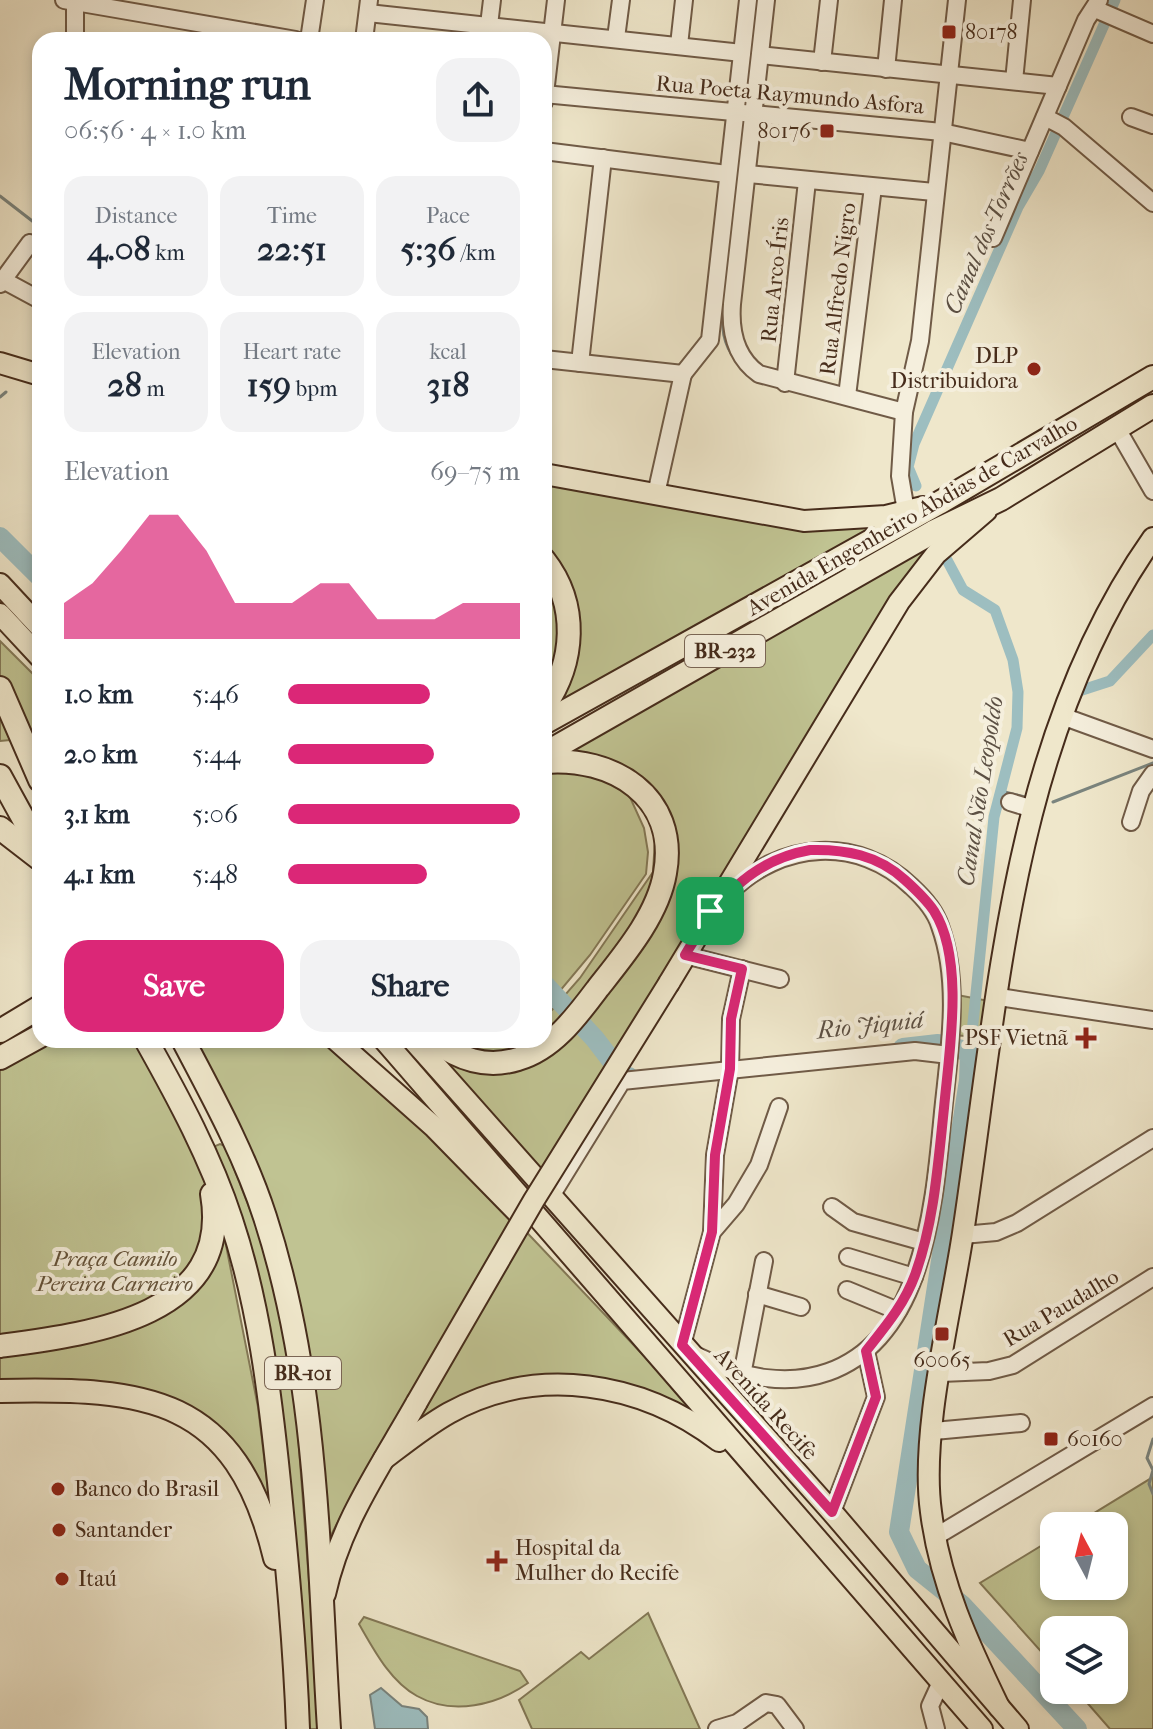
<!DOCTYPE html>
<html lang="en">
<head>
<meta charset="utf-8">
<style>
  :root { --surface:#fff; --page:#f2f2f3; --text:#1f2937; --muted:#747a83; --accent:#db2777 }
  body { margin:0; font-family:"IM FELL French Canon",serif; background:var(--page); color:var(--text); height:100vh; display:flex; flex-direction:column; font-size:30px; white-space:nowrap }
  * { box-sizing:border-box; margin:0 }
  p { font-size:26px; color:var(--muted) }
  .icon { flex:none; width:44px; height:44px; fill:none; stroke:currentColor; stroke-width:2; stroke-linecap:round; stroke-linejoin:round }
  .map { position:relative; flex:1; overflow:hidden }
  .side { position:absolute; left:32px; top:32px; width:520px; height:1016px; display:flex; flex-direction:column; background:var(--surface); border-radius:24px; box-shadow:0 4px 12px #0003 }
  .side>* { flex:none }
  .needle { width:52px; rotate:353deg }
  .buttons { position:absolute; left:1040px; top:1512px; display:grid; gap:16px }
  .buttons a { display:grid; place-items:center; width:88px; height:88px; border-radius:16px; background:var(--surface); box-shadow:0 4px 12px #0003; font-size:40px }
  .pin { position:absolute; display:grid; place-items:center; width:68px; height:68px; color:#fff; margin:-34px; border-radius:16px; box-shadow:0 4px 12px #0006 }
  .round { display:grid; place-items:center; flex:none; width:84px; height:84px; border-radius:24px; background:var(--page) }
  .headline { display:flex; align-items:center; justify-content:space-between; height:136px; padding:0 32px }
  h1 { font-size:44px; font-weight:700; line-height:60px }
  .figures { display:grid; grid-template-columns:repeat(3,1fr); gap:12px; height:136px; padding:8px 32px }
  .figures div { display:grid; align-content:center; border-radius:20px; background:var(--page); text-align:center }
  .figures b { font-size:34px; font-weight:700 }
  .figures small { font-size:22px; font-weight:400 }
  .figures p { font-size:22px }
  .chart { height:224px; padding:16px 32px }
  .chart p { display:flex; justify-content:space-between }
  .chart svg { width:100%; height:144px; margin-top:8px; fill:var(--accent); opacity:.7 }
  .action { display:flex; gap:16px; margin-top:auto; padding:16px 32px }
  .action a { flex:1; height:92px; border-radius:24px; background:var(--accent); color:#fff; font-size:32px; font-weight:700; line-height:92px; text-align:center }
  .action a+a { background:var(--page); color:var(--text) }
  ul { padding:0 32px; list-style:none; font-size:26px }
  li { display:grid; grid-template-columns:128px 96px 1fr; align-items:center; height:60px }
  li i { height:20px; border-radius:10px; background:var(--accent) }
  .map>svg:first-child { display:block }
  .green { fill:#c0c392; stroke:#837856; stroke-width:2 }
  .water { fill:#9dbec0; stroke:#7a847e; stroke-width:2 }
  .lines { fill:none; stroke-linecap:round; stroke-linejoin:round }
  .stream { stroke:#7a847e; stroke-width:3 }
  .canal { stroke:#9dbec0; stroke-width:11 }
  .river { stroke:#9dbec0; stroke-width:20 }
  .minor-casing { stroke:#705b47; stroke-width:20 }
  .major-casing { stroke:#462c1b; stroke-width:24 }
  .highway-casing { stroke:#462c1b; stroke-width:26 }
  .minor { stroke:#f5efdd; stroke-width:16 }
  .major { stroke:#efe7cb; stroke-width:20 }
  .highway { stroke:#efe7cb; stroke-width:22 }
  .major-bridge-casing { stroke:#462c1b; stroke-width:24; stroke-linecap:butt }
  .major-bridge { stroke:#efe7cb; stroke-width:20 }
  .route-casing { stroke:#fff; stroke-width:16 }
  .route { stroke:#db2777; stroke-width:10 }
  .poi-dot { fill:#8f2418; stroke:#f5efdd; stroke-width:3 }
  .labels { text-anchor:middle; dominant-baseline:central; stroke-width:8; stroke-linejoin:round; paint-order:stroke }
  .shield { fill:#f5efdd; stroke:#7a6655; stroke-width:2 }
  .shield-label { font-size:20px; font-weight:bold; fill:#462c1b }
  .poi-label { font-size:22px; fill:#462c1b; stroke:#f5efdd; text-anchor:start }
  .street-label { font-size:22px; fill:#462c1b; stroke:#f5efdd }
  .park-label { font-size:22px; font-style:italic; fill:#645239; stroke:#f5efdd }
  .water-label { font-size:24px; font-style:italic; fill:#5c5044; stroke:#f5efdd }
</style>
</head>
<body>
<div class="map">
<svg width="1153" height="1729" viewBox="0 0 1153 1729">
  <rect width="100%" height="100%" fill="#efe7cb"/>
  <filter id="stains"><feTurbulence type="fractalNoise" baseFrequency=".0025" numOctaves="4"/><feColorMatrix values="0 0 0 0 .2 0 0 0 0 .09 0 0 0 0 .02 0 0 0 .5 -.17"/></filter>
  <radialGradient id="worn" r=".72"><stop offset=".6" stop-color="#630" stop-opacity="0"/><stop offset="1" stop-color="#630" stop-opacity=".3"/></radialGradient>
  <g class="green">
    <path d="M544 480 767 518 926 508 544 715Z"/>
    <path d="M933 532 932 550 546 1181 423 1040H466L479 1047 517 1040H544V1019L580 978 653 872 655 839 650 815 615 765 583 752H549Z"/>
    <path d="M0 641 40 681V802L10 740 0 741Z"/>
    <path d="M544 768H585L629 795 644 828 648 852 646 874 590 955 544 1010Z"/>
    <path d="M952 994 989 1001 984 1037 950 1035Z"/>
    <path d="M40 1040H146L206 1150 220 1144 225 1146 260 1235 283 1320 295 1395 320 1729H300L277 1436 218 1205 258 1407 272 1523 190 1413 0 1386V1046Z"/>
    <path d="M175 1040H333L515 1220 700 1415 614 1381 574 1378 520 1383 377 1460 358 1483 329 1539 264 1216Z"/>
    <path d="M1153 1477V1729H1110L1076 1690H1114V1630H1054V1666L980 1583 1054 1538V1586H1114V1526H1073Z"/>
    <path d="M648 1613 700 1729H532L519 1700 581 1652 589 1659Z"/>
    <path d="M364 1617 520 1671 528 1683C497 1705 453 1716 417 1696 390 1681 374 1650 359 1624Z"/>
  </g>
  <path class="water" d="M381 1688 402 1706 419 1709 427 1717 428 1729H375L370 1695Z"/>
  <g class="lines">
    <g class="stream">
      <path d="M746 104 757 0"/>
      <path d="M743 138 744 122"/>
      <path d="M0 196 40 227"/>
      <path d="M726 288C723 313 718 333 732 355"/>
      <path d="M0 397 6 392"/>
      <path d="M1001 791 1025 797"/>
      <path d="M1053 802 1153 763"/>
      <path d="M1153 1439 1147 1458 1153 1470 1149 1484 1153 1494"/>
    </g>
    <g class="canal">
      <path d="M916 486 908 467 914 444 1018 207 1039 171 1115 0"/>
      <path d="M947 560 963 590 995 610 1013 660 1018 692 1017 728 994 817 970 1052"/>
      <path d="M1076 692 1110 681 1153 635"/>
    </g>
    <g class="river">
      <path d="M0 537 40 577"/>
      <path d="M544 984 595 1039 624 1077H629"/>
      <path d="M903 1048 938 1044 970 1052 969 1080 899 1532 917 1569 962 1605 1077 1729"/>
    </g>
    <g class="minor-casing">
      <g id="minor">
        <path d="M64 0 296 40"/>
        <path d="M75 0V40"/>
        <path d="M766 0 732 304C730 331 736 358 759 374L904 412"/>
        <path d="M1095 9 1153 34"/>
        <path d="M368 13 742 53"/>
        <path d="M489 25 492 0"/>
        <path d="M616 38 621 0"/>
        <path d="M309 40 315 0"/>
        <path d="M364 40 369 0"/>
        <path d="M679 45 684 0"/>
        <path d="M760 55 1058 86"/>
        <path d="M822 62 829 0"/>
        <path d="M886 69 893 0"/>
        <path d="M1014 81 1022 0"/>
        <path d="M544 94 942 132 1030 151"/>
        <path d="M544 102 556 0"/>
        <path d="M1045 117 1064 127 1153 203"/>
        <path d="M1131 117 1153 125"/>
        <path d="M544 151 727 174"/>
        <path d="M748 174 934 192"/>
        <path d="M993 238 1086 20 1099 0"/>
        <path d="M3 280 40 300"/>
        <path d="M0 284 30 243"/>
        <path d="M544 359 683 374"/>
        <path d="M580 363 603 158"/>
        <path d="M683 374 710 340 748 0"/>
        <path d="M785 383 807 181"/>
        <path d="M847 396 873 187"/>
        <path d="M1116 427 1153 491"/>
        <path d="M656 494 683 374"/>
        <path d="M906 511 900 476 904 412 920 341 957 0"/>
        <path d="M1062 716 1153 749"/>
        <path d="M1010 802 1033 809"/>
        <path d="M1131 822 1141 791 1153 774"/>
        <path d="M685 955 780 979"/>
        <path d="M999 997 1153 1020"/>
        <path d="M551 1196 622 1081 915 1051 949 1055"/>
        <path d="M832 1207 853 1222 924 1242"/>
        <path d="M712 1232 715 1155 730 1069 731 1019 742 969"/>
        <path d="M963 1235 996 1232 1017 1223 1153 1138"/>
        <path d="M848 1257 914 1277"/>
        <path d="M847 1290 898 1311"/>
        <path d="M757 1294 801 1307"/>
        <path d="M682 1345 712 1232 736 1204 759 1165 779 1107"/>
        <path d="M697 1356C792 1404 879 1378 915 1274 933 1222 938 1166 943 1112 949 1052 961 984 940 926 935 910 924 898 912 887 858 835 781 841 729 893"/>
        <path d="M941 1373 989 1371 1013 1365 1153 1277"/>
        <path d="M742 1375 764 1261"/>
        <path d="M934 1431 1021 1423"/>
        <path d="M832 1512 876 1397 866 1351"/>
        <path d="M935 1537 1153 1406"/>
        <path d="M717 1729 737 1723 766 1703 777 1705 795 1729"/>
        <path d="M936 1729 930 1706 941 1682"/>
      </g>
    </g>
    <g class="major-casing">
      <g id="major">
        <path d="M0 363 40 375"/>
        <path d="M544 474 804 521 886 516 923 507"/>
        <path d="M0 584 40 627"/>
        <path d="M0 614 40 657"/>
        <path d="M669 983 899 602 936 554 986 511"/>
        <path d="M336 1040 434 1127 521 1216"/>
        <path d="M384 1040 982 1729"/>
        <path d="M413 1040 832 1512 1018 1729"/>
        <path d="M384 1459C405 1443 426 1426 449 1413 537 1364 642 1382 719 1441"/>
        <path d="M325 1594C341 1521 381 1466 417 1402"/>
        <path d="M999 1707C968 1643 940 1583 931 1512 920 1433 951 1313 963 1233 999 997 1011 739 1153 538"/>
      </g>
    </g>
    <g class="highway-casing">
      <g id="highway">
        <path d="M544 560C579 605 575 662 544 707"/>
        <path d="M0 688 40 780"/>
        <path d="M544 723 939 503 1153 377"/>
        <path d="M544 754 933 532 1001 499 1153 406"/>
        <path d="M0 776 40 849"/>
        <path d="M0 828 40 859"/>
        <path d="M0 1031 40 1007"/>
        <path d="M146 1040C178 1097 211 1158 231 1220 259 1304 270 1394 279 1482 287 1564 295 1646 298 1729"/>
        <path d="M183 1040C213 1097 245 1155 265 1217 319 1383 318 1556 329 1729"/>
        <path d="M433 1040C459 1059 486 1069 518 1059 553 1049 577 1016 598 988 624 955 658 915 665 873 679 796 612 756 544 762"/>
        <path d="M0 1058 40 1036"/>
        <path d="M0 1346C90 1334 233 1317 212 1194"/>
        <path d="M0 1391C146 1388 236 1395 275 1558"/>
      </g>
    </g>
    <use href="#minor" class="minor"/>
    <use href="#major" class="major"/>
    <use href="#highway" class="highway"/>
    <g class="major-bridge-casing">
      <path id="major-bridge" d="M417 1402 534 1200 669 983"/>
    </g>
    <use href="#major-bridge" class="major-bridge"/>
  </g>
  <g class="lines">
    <g class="route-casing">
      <path id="route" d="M810 850C845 849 878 855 905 880 915 889 926 899 934 911 965 960 949 1053 944 1108 938 1164 934 1223 915 1275 904 1305 885 1327 866 1351L876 1397 832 1512 682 1345 712 1232 715 1155 730 1069 731 1019 742 969 685 955C715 904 747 861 810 850Z"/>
    </g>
    <use href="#route" class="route"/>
  </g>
  <g class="poi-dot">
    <rect x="941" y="24" width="16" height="16" rx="4"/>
    <rect x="819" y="123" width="16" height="16" rx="4"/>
    <circle cx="1034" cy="369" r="8"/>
    <path d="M1082 1026h8v8h8v8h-8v8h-8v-8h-8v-8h8z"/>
    <rect x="934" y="1326" width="16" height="16" rx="4"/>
    <rect x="1043" y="1431" width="16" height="16" rx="4"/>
    <circle cx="58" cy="1489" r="8"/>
    <circle cx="59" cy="1530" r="8"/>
    <path d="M493 1549h8v8h8v8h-8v8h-8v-8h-8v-8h8z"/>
    <circle cx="62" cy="1579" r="8"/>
  </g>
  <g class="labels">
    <g class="shield">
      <rect x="685" y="635" width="80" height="32" rx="6"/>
      <rect x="265" y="1357" width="76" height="32" rx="6"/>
    </g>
    <g class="shield-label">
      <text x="725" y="651">BR-232</text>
      <text x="303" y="1373">BR-101</text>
    </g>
    <g class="poi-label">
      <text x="965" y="32">80178</text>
      <text x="811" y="131" text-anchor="end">80176</text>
      <text x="1018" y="356" text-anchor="end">DLP<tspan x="1018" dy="25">Distribuidora</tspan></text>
      <text x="1068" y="1038" text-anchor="end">PSF Vietnã</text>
      <text x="942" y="1360" text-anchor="middle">60065</text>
      <text x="1067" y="1439">60160</text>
      <text x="74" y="1489">Banco do Brasil</text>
      <text x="75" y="1530">Santander</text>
      <text x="515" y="1548">Hospital da<tspan x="515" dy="25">Mulher do Recife</tspan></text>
      <text x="78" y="1579">Itaú</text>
    </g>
    <g class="street-label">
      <text transform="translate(790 95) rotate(5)">Rua Poeta Raymundo Asfora</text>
      <text transform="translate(775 280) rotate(-84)">Rua Arco-Íris</text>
      <text transform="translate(838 289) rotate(-83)">Rua Alfredo Nigro</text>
      <text transform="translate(912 516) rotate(-30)">Avenida Engenheiro Abdias de Carvalho</text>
      <text transform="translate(1061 1308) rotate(-31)">Rua Paudalho</text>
      <text transform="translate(766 1404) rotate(48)">Avenida Recife</text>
    </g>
    <g class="park-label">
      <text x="115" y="1259">Praça Camilo<tspan x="115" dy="25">Pereira Carneiro</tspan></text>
    </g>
    <g class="water-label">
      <text transform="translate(986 233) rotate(-66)">Canal dos Torrões</text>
      <text transform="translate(980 791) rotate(-81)">Canal São Leopoldo</text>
      <text transform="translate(870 1025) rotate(-6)">Rio Jiquiá</text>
    </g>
  </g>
  <rect width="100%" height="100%" filter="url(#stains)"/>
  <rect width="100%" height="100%" fill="url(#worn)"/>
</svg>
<div class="buttons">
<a><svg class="needle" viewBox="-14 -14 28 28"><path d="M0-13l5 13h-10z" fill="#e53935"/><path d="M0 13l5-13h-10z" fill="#747a83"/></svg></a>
<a><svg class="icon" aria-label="layers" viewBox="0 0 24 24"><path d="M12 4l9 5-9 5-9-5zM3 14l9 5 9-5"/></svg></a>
</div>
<div class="pin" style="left:710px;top:911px;background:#1e9e55"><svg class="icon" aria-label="arrive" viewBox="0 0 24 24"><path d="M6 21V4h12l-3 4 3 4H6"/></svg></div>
<section class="side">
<div class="headline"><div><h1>Morning run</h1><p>06:56 · 4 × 1.0 km</p></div><a class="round"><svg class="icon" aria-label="share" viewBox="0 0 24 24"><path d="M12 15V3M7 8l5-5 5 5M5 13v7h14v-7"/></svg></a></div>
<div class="figures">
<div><p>Distance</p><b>4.08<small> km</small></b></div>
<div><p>Time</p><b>22:51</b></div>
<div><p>Pace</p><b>5:36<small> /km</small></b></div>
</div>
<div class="figures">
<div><p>Elevation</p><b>28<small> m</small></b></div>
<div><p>Heart rate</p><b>159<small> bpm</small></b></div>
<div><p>kcal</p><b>318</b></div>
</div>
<div class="chart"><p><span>Elevation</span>69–75 m</p>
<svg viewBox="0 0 160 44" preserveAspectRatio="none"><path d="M0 44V33L10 27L20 17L30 6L40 6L50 17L60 33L70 33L80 33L90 27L100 27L110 38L120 38L130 38L140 33L150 33L160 33V44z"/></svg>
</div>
<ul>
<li><b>1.0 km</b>5:46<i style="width:61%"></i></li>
<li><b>2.0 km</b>5:44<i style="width:63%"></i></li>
<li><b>3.1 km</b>5:06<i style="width:100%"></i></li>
<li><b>4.1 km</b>5:48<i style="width:60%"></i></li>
</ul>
<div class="action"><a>Save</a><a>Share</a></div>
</section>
</div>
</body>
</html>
